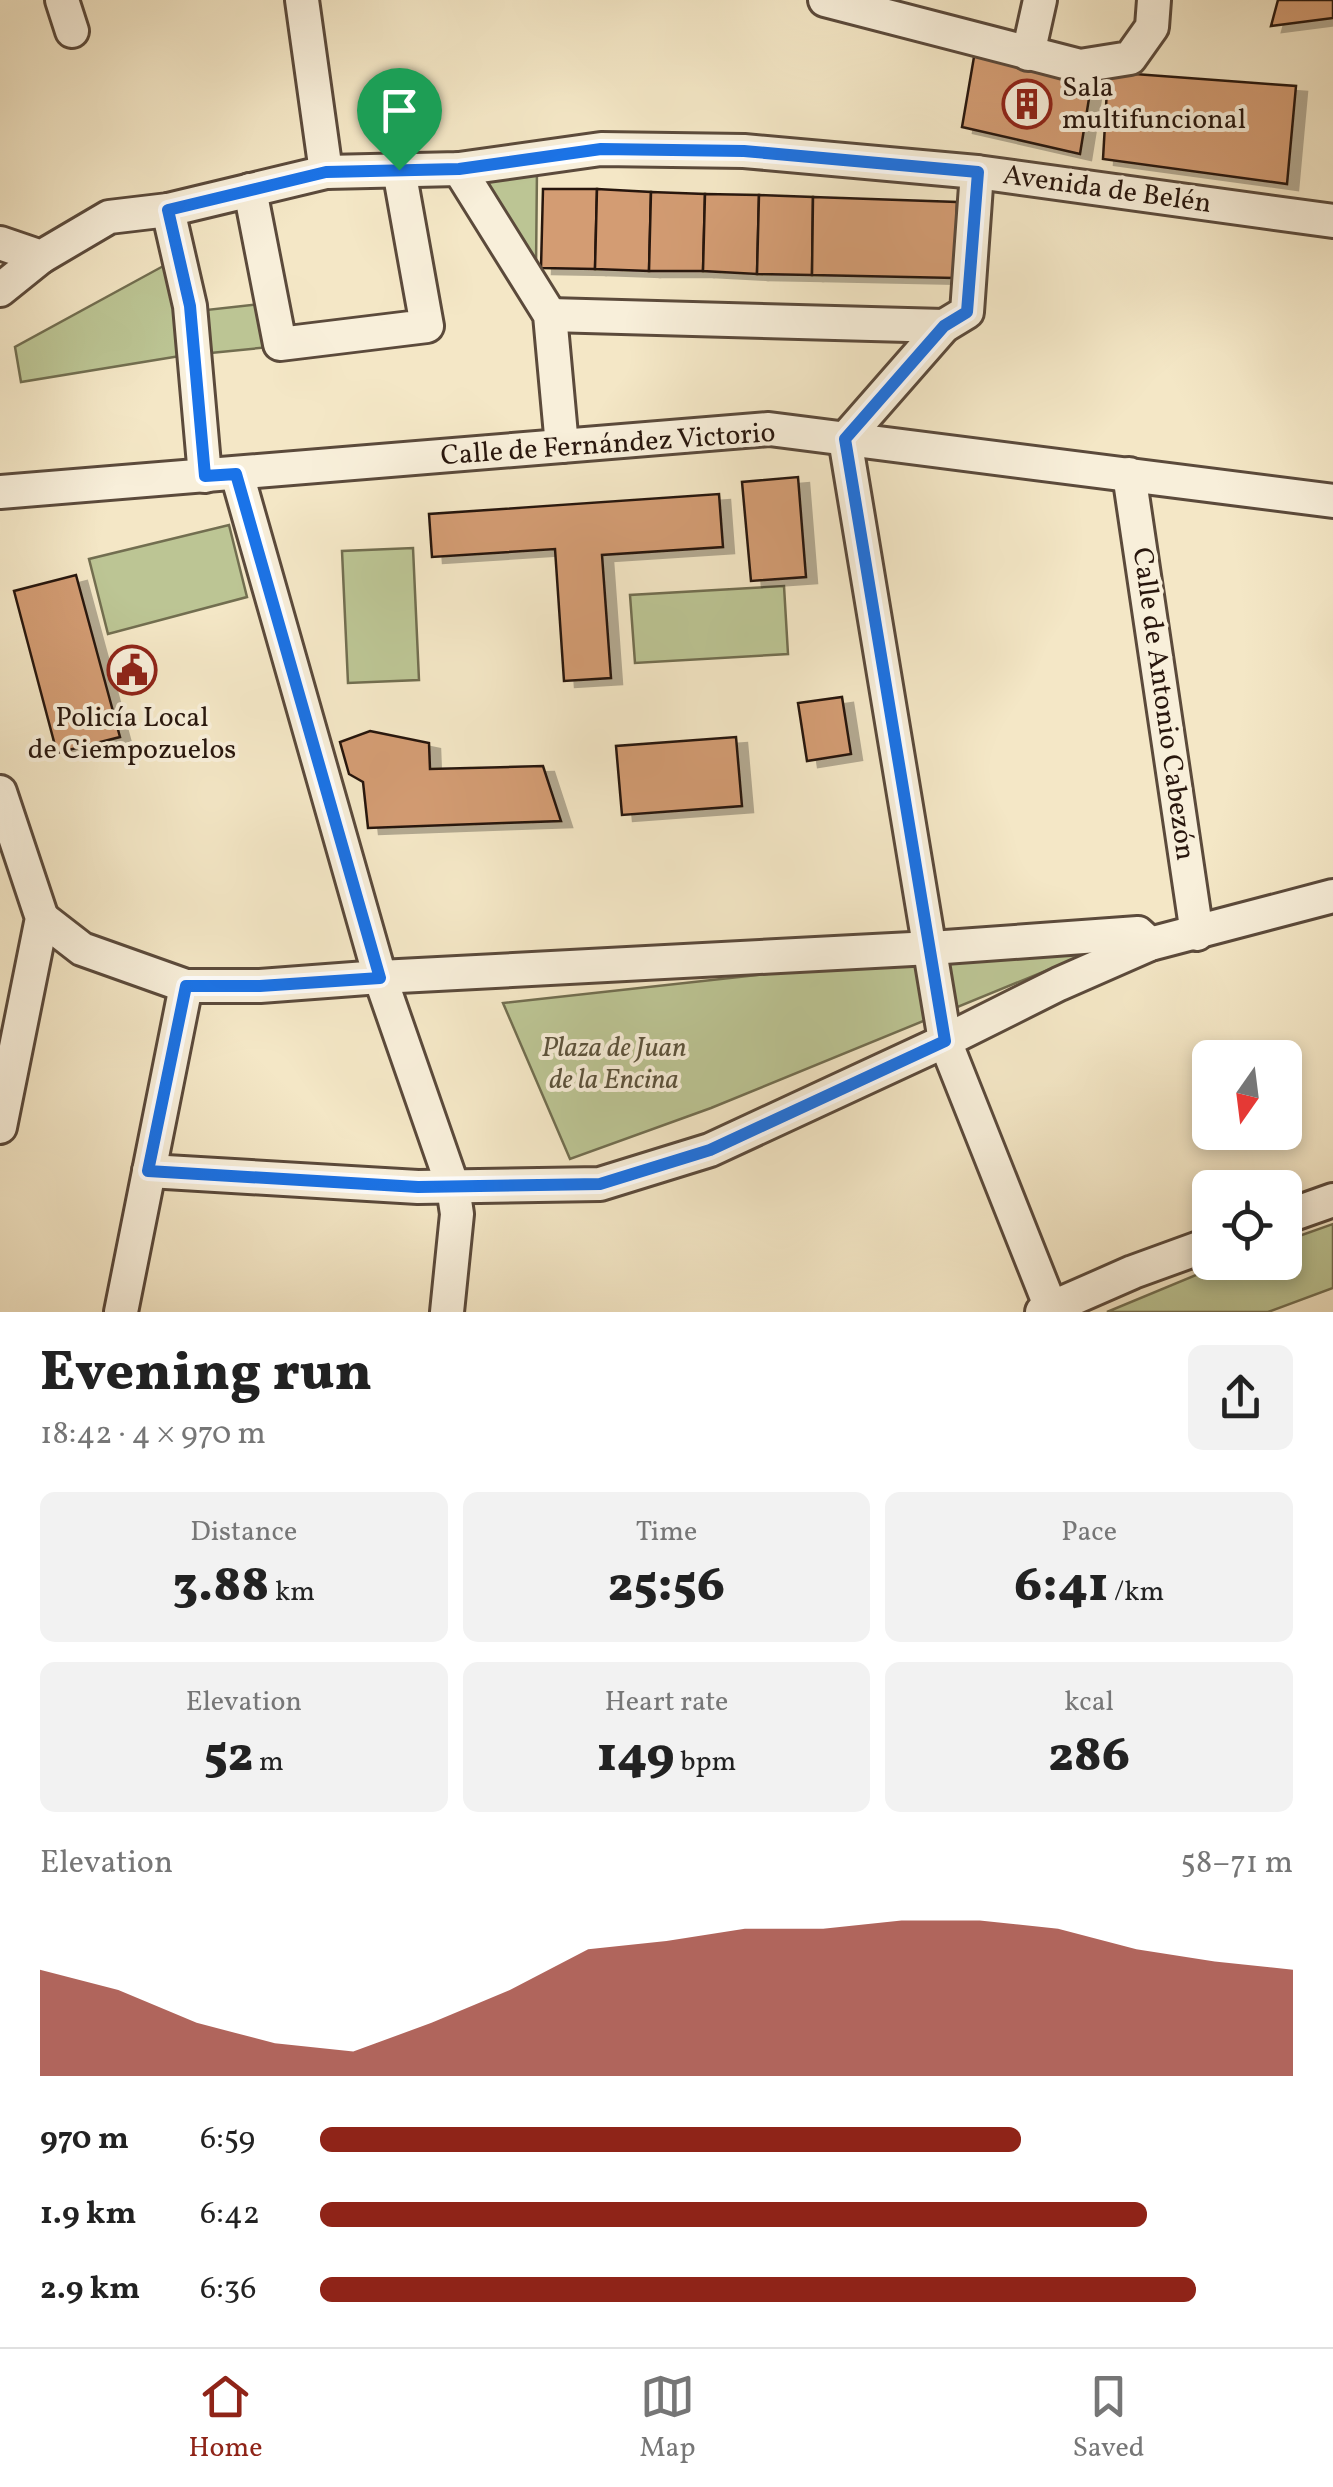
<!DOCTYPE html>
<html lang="en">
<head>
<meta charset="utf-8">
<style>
  :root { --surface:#fff; --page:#f2f2f2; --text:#222; --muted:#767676; --line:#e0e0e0; --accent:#8f2418 }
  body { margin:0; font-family:Vollkorn,serif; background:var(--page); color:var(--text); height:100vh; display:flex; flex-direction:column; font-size:38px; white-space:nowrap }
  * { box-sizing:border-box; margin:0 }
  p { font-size:32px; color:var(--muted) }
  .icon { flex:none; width:55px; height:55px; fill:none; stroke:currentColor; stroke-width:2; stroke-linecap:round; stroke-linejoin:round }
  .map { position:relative; height:1312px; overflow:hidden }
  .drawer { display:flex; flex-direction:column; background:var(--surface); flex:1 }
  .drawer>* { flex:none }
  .needle { width:65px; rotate:194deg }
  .buttons { position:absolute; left:1192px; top:1040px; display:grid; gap:20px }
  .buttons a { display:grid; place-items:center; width:110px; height:110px; border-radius:15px; background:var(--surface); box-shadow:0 5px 15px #0003; font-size:50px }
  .pin { position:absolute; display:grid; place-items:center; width:85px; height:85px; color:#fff; margin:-102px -42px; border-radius:50% 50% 50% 0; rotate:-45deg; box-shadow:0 0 10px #0007 }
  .pin .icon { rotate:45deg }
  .round { display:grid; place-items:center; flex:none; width:105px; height:105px; border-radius:15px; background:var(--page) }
  .overview { display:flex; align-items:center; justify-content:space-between; height:170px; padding:0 40px }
  h1 { font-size:55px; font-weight:800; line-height:75px }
  .stats { display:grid; grid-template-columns:repeat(3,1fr); gap:15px; height:170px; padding:10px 40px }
  .stats div { display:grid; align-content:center; border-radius:15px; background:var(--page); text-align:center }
  .stats b { font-size:50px; font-weight:800 }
  .stats small { font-size:28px; font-weight:400 }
  .stats p { font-size:28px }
  .chart { height:280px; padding:20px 40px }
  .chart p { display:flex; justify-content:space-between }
  .chart svg { width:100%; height:180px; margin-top:10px; fill:var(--accent); opacity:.7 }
  ul { padding:0 40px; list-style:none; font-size:32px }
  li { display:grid; grid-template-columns:160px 120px 1fr; align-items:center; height:75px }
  li i { height:25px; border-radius:12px; background:var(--accent) }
  .tabs { display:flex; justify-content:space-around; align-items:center; height:140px; border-top:2px solid var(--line); background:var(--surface); font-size:28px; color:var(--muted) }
  .tabs a { display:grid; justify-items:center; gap:5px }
  .tabs .on { color:var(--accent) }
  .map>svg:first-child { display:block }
  .green { fill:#bcc594; stroke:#726e50; stroke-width:2.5 }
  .building { fill:#d39c73; stroke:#28160d; stroke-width:2.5; filter:url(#shadow) }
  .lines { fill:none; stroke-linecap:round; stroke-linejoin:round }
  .minor-casing { stroke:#5b4a3b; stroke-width:38 }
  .minor { stroke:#f8efda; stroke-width:32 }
  .route-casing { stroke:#fff; stroke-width:20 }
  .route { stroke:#1a73e8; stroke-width:12 }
  .labels { text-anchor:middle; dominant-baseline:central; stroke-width:8; stroke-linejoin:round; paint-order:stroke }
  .poi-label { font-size:28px; fill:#28160d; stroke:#f8efda; text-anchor:start }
  .street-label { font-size:28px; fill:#28160d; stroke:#f8efda }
  .park-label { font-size:28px; font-style:italic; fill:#5c533c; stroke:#f8efda }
</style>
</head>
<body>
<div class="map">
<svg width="1333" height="1312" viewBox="0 0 1333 1312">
  <defs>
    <filter id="shadow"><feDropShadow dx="11" dy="6" stdDeviation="0" flood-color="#0004"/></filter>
  </defs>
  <rect width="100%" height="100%" fill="#f4e7c6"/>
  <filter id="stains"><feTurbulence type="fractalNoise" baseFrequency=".002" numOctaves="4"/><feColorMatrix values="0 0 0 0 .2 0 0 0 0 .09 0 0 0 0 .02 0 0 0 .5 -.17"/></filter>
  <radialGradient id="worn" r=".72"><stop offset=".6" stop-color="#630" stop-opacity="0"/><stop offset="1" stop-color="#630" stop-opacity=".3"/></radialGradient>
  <g class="green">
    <path d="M537 168 536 269 476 181Z"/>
    <path d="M167 264 180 313 261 304 270 347 180 356 21 382 15 347Z"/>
    <path d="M229 525 247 597 108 634 89 559Z"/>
    <path d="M413 548 419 680 348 683 342 551Z"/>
    <path d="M784 586 788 654 635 663 630 595Z"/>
    <path d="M1138 933 711 1108 570 1159 503 1003Z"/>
    <path d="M1333 1224V1288L1268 1312H1107L1225 1263 1285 1262V1241Z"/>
  </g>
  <g class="building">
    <path d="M1278 0H1333V18L1271 26Z"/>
    <path d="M975 51 1092 80 1080 154 962 127Z"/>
    <path d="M1108 72 1296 86 1287 184 1103 159Z"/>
    <path d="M543 189H597L595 269 541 268Z"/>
    <path d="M597 189 651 192 649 271 595 269Z"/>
    <path d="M651 192 705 194 703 271H649Z"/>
    <path d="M705 194 759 195 757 274 703 271Z"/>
    <path d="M759 195 813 197 812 275 757 274Z"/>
    <path d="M813 197 957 202 955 278 812 275Z"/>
    <path d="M798 477 806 577 751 581 742 482Z"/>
    <path d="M719 494 723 547 602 555 611 678 564 681 555 549 432 557 429 514Z"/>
    <path d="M76 575 120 737 57 753 14 591Z"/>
    <path d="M842 697 851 754 807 761 798 703Z"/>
    <path d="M370 731 429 743 430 769 543 766 561 821 368 828 363 782 349 774 340 742Z"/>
    <path d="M736 737 742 806 622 815 616 746Z"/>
  </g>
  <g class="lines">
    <g class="minor-casing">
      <g id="minor">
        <path d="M62 0 72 31"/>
        <path d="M302 0 326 172"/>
        <path d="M825 0 1080 66 1130 58 1152 27 1154 0"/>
        <path d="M1028 54 1040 0"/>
        <path d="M459 169 550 315 562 446"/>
        <path d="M977 172 967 312 944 326 845 439 945 1041 1051 1308"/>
        <path d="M250 190 280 344 427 326 399 170"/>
        <path d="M168 210 190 306 205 476"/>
        <path d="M0 243 41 257 109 217 168 210 326 172 459 169 601 149 744 151 977 172 1333 221"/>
        <path d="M0 290 41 257"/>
        <path d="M550 315 944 326"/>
        <path d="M237 474 380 977 453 1187 457 1214 447 1312"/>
        <path d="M1129 474 1197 934"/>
        <path d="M0 492 769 429 1333 501"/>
        <path d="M0 792 42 918 0 1127"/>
        <path d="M42 918 82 949 186 986H260L380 977 931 948 1138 933 1150 944"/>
        <path d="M149 1171 418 1187 600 1184 710 1150 945 1041 1059 984 1150 944 1333 896"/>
        <path d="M1285 1217 1333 1200"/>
        <path d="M121 1312 186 986"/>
        <path d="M1042 1312 1133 1272 1210 1244"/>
      </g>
    </g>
    <use href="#minor" class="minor"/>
  </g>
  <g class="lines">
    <g class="route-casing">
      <path id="route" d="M601 149 744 151 978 172 967 312 944 326 845 439 945 1041 710 1150 600 1184 418 1187 148 1171 186 986H260L380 978 236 474 205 476 190 306 168 210 326 172 459 169Z"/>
    </g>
    <use href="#route" class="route"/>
  </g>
  <defs>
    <g id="building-ring" transform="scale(2.5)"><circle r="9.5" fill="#f8efda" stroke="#8f2418" stroke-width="1.5"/><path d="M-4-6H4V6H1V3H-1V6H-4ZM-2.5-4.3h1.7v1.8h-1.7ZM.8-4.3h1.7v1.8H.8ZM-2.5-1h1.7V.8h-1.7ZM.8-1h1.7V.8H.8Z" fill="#8f2418"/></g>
    <g id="civic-ring" transform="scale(2.5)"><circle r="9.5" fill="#f8efda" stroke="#8f2418" stroke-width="1.5"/><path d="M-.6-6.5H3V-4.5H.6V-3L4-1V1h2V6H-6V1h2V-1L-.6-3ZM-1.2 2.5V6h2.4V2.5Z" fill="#8f2418"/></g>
  </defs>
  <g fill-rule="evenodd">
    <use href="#building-ring" x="1027" y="104"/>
    <use href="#civic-ring" x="132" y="670"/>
  </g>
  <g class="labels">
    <g class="poi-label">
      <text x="1062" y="88">Sala<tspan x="1062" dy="32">multifuncional</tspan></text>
      <text x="132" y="718" text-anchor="middle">Policía Local<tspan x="132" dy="32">de Ciempozuelos</tspan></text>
    </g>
    <g class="street-label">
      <text transform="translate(1107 190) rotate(8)">Avenida de Belén</text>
      <text transform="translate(608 445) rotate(-4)">Calle de Fernández Victorio</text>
      <text transform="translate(1163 704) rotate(82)">Calle de Antonio Cabezón</text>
    </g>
    <g class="park-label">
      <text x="614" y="1048">Plaza de Juan<tspan x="614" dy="32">de la Encina</tspan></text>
    </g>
  </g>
  <rect width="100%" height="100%" filter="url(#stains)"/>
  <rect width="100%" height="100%" fill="url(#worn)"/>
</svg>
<div class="buttons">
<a><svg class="needle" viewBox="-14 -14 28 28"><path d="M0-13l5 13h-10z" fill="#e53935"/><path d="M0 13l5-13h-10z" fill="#767676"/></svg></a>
<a><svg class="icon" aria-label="locate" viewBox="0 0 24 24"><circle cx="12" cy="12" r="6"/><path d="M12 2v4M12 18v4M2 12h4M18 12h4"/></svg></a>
</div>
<div class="pin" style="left:399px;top:170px;background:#1e9e55"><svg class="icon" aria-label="arrive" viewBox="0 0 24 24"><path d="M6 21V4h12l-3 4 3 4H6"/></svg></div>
</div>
<section class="drawer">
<div class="overview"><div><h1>Evening run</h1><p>18:42 · 4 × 970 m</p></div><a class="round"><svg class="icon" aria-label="share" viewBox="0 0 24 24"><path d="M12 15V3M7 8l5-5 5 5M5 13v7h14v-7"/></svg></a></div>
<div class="stats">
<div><p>Distance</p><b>3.88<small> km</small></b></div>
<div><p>Time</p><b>25:56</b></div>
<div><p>Pace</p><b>6:41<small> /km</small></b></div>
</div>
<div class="stats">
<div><p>Elevation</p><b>52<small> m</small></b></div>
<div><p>Heart rate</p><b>149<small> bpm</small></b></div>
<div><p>kcal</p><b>286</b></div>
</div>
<div class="chart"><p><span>Elevation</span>58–71 m</p>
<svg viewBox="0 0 160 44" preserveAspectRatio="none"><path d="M0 44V18L10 23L20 31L30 36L40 38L50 31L60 23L70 13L80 11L90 8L100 8L110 6L120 6L130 8L140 13L150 16L160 18V44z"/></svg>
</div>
<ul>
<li><b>970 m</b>6:59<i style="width:72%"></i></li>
<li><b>1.9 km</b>6:42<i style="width:85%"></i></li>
<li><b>2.9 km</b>6:36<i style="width:90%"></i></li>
</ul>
</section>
<nav class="tabs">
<a class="on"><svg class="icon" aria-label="home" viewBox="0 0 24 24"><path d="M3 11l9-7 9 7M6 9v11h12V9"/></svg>Home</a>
<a><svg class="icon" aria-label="map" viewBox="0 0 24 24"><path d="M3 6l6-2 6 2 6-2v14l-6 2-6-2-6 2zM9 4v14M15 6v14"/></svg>Map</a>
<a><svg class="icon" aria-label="saved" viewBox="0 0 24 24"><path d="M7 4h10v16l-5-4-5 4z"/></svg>Saved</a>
</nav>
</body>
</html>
